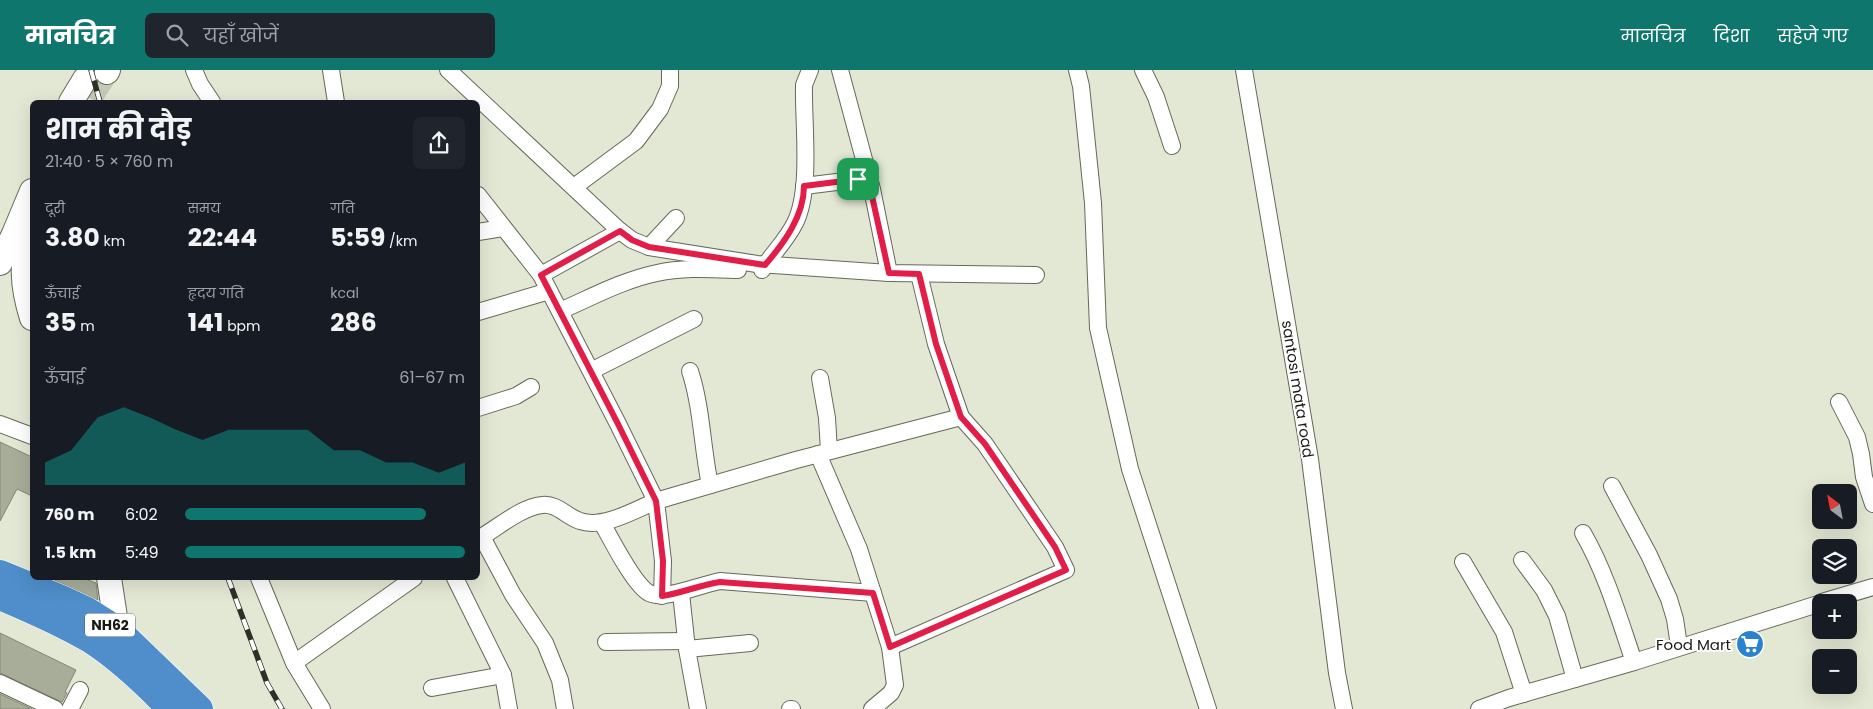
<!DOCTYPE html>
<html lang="hi">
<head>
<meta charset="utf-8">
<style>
  :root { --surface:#171b24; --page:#20242c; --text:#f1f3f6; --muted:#9ea1a6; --accent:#0f766e }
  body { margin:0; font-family:Poppins,"Noto Sans Devanagari",sans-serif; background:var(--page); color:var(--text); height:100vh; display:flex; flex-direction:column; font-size:19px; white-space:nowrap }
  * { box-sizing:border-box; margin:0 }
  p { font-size:16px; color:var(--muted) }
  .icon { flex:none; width:28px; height:28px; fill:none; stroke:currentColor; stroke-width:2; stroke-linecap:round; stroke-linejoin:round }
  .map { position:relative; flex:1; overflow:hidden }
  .panel { position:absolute; left:30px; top:30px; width:450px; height:480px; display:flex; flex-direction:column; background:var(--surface); border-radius:8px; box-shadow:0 5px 20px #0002 }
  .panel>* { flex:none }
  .needle { width:32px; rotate:328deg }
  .controls { position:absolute; left:1812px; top:414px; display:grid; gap:10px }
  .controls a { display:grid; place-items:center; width:45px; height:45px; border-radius:8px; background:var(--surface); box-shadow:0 5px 20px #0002; font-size:25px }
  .pin { position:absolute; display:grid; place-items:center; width:42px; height:42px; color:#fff; margin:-21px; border-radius:10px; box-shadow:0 2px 8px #0006 }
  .round { display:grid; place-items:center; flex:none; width:52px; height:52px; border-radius:8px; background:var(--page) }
  .head { display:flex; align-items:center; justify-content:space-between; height:85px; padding:0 15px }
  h1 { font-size:28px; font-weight:700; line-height:38px }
  .figures { display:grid; grid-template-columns:repeat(3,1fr); gap:8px; height:85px; padding:5px 15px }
  .figures div { display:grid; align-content:center }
  .figures b { font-size:25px; font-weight:700 }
  .figures small { font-size:14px; font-weight:400 }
  .figures p { font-size:14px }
  .chart { height:140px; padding:10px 15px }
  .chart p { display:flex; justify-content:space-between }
  .chart svg { width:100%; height:90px; margin-top:5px; fill:var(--accent); opacity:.7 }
  ul { padding:0 15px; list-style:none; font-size:16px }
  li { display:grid; grid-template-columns:80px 60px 1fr; align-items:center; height:38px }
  li i { height:12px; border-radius:6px; background:var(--accent) }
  header { display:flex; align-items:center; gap:30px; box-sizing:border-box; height:70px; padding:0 25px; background:var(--accent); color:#fff }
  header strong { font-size:24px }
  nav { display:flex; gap:28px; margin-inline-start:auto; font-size:18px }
  .search { width:350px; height:45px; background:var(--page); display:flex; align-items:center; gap:12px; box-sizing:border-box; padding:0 18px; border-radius:8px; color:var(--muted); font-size:19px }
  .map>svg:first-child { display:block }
  .building { fill:#a8ad9a; stroke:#838775 }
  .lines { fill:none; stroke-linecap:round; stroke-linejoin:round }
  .secondary-tunnel { stroke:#c5c9b7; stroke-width:24; stroke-dasharray:24 12; stroke-linecap:butt }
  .street-casing { stroke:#656958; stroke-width:18 }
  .secondary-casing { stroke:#656958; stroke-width:26 }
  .highway-casing { stroke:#fff; stroke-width:29 }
  .street { stroke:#fff; stroke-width:16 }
  .secondary { stroke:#fff; stroke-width:24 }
  .highway { stroke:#4f8eca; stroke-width:28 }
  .rail-casing { stroke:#2e3028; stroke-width:5.5 }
  .rail { stroke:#fff; stroke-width:4; stroke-dasharray:11; stroke-linecap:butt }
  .route-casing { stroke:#fff; stroke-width:10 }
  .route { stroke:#e11d48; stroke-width:6 }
  .labels { text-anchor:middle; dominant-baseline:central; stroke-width:4; stroke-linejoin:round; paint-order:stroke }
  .shield { fill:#fff; stroke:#5d5f5a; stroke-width:1 }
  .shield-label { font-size:14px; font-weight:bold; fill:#181a13 }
  .street-label { font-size:15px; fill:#181a13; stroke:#fff }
  .poi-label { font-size:15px; fill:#181a13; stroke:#fff; text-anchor:end }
</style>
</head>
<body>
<header>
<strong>मानचित्र</strong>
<div class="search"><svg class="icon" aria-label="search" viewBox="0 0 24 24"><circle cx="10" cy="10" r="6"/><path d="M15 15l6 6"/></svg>यहाँ खोजें</div>
<nav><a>मानचित्र</a><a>दिशा</a><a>सहेजे गए</a></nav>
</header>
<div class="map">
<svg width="1873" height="639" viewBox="0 0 1873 639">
  <rect width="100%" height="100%" fill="#e3e8d4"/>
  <g class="building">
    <path d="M0 372 32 387V426L17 419 0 451Z"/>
    <path d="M50 508H83L96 513 98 530Z"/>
    <path d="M0 563 76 600 65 622 67 623 62 632 0 603Z"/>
    <path d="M0 624 32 639H0Z"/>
  </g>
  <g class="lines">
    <path class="secondary-tunnel" d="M90 28 107 2"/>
    <g class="street-casing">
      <g id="street">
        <path d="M194 0 200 14 212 32"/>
        <path d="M331 0 336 32"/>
        <path d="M448 0 620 161 632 170 649 177 757 194 889 203 1036 205"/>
        <path d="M840 0 872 119 889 203"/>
        <path d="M1077 0 1081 16 1093 133 1098 258 1130 399 1208 639"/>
        <path d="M1143 0 1156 27 1172 76"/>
        <path d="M1244 0 1310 389 1337 603 1344 639"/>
        <path d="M804 116 869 108"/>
        <path d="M574 117 636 71 660 39 670 16V0"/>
        <path d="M478 125 541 205 617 352 656 431 796 390 961 347 936 274 919 204"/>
        <path d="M478 162 503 158"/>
        <path d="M649 177 676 148"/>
        <path d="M762 200C772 184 786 171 795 153 812 119 803 54 804 15L810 0"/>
        <path d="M541 205 620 161"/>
        <path d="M560 241C592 227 623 210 657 203 683 197 711 199 738 200"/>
        <path d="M478 242 549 221"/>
        <path d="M591 301 694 249"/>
        <path d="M690 301C702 338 702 377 710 415"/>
        <path d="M820 308 827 348 829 381"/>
        <path d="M1839 332 1857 367 1861 384 1864 407 1873 434"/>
        <path d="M478 338 516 326 531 317"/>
        <path d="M0 354 32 366"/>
        <path d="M818 384 859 479 890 577 1066 500 1055 477 985 374 961 347"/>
        <path d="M1612 416 1649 485 1669 529 1675 549 1679 576"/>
        <path d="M602 453C611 469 634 515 649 523 653 525 660 526 664 525 683 523 701 515 720 511L873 523"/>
        <path d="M1583 463C1606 503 1619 548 1634 592"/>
        <path d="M482 467 513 525 545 573 560 610 565 639"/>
        <path d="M478 469C496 459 521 437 542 435 557 433 567 447 580 451 603 459 635 440 656 431L663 491 662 526"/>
        <path d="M1522 490 1544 520 1557 546 1575 609"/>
        <path d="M1463 492 1504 562 1524 624"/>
        <path d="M259 508 294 593"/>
        <path d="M455 508 503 605 509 639"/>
        <path d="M681 523 687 579 698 639"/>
        <path d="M1822 532 1873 517"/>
        <path d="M606 572 686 571"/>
        <path d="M687 579 750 573"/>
        <path d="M0 613 55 639"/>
        <path d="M432 618 503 605"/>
        <path d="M70 639 80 620"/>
        <path d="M322 639 294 593 414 508"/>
        <path d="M790 639H792"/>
        <path d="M872 639 891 623 895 615 890 577"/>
        <path d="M1479 639 1509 628 1634 592 1821 533"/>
      </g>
    </g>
    <g class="secondary-casing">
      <g id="secondary">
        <path d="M107 2 108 0"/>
        <path d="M71 32 85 9"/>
        <path d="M32 159C20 191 22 216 32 248"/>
        <path d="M0 193 14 164 32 121"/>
        <path d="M109 508 117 560"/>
      </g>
    </g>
    <g class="highway-casing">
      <g id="highway">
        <path d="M0 504 61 529 87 541 117 560 199 639"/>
        <path d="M0 526C31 539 61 552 90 569 120 588 146 613 171 639"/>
      </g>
    </g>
    <use href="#street" class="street"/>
    <use href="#secondary" class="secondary"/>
    <use href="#highway" class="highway"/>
    <g class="rail-casing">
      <g id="rail">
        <path d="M91 0 100 32"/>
        <path d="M228 508 267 613 282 639"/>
      </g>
    </g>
    <use href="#rail" class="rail"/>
  </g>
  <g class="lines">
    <g class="route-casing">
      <path id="route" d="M868 108 889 203 919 204 936 274 961 347 985 374 1055 477 1066 500 890 577 873 523 720 512C700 515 682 523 662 526L663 491 656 431 617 352 541 205 620 161 632 170 649 177 765 195C784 173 804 146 804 116Z"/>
    </g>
    <use href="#route" class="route"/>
  </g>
  <defs>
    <g id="supermarket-disc" transform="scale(1.4375)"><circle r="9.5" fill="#2882cf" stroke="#fff"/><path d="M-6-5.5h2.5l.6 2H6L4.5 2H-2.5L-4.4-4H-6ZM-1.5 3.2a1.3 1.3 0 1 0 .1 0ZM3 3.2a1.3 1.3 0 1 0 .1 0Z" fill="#fff"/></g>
  </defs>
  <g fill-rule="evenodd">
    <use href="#supermarket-disc" x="1750" y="574"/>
  </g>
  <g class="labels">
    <rect class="shield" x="85" y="543.5" width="50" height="23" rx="4"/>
    <g class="shield-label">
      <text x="110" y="555">NH62</text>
    </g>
    <g class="street-label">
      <text transform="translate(1298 319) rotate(81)">santosi mata road</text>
    </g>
    <g class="poi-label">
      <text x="1731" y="574">Food Mart</text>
    </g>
  </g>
</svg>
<div class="controls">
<a><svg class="needle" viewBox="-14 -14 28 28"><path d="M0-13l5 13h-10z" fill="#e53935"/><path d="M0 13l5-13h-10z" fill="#9ea1a6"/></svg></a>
<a><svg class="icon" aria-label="layers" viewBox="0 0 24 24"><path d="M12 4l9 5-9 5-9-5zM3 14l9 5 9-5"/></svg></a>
<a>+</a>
<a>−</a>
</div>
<div class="pin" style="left:858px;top:109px;background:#1e9e55"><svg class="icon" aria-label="arrive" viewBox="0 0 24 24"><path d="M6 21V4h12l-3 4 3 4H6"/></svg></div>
<section class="panel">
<div class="head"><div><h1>शाम की दौड़</h1><p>21:40 · 5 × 760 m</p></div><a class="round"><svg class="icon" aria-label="share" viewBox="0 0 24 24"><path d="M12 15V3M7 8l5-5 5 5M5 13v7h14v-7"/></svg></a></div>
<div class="figures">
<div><p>दूरी</p><b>3.80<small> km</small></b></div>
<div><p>समय</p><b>22:44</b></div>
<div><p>गति</p><b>5:59<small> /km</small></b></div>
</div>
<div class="figures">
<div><p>ऊँचाई</p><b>35<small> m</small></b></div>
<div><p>हृदय गति</p><b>141<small> bpm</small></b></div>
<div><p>kcal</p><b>286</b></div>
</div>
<div class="chart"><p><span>ऊँचाई</span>61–67 m</p>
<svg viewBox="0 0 160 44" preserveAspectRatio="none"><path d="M0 44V33L10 27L20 11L30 6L40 11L50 17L60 22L70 17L80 17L90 17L100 17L110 27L120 27L130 33L140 33L150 38L160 33V44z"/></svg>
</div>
<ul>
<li><b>760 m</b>6:02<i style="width:86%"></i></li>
<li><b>1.5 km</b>5:49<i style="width:100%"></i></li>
</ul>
</section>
</div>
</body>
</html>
